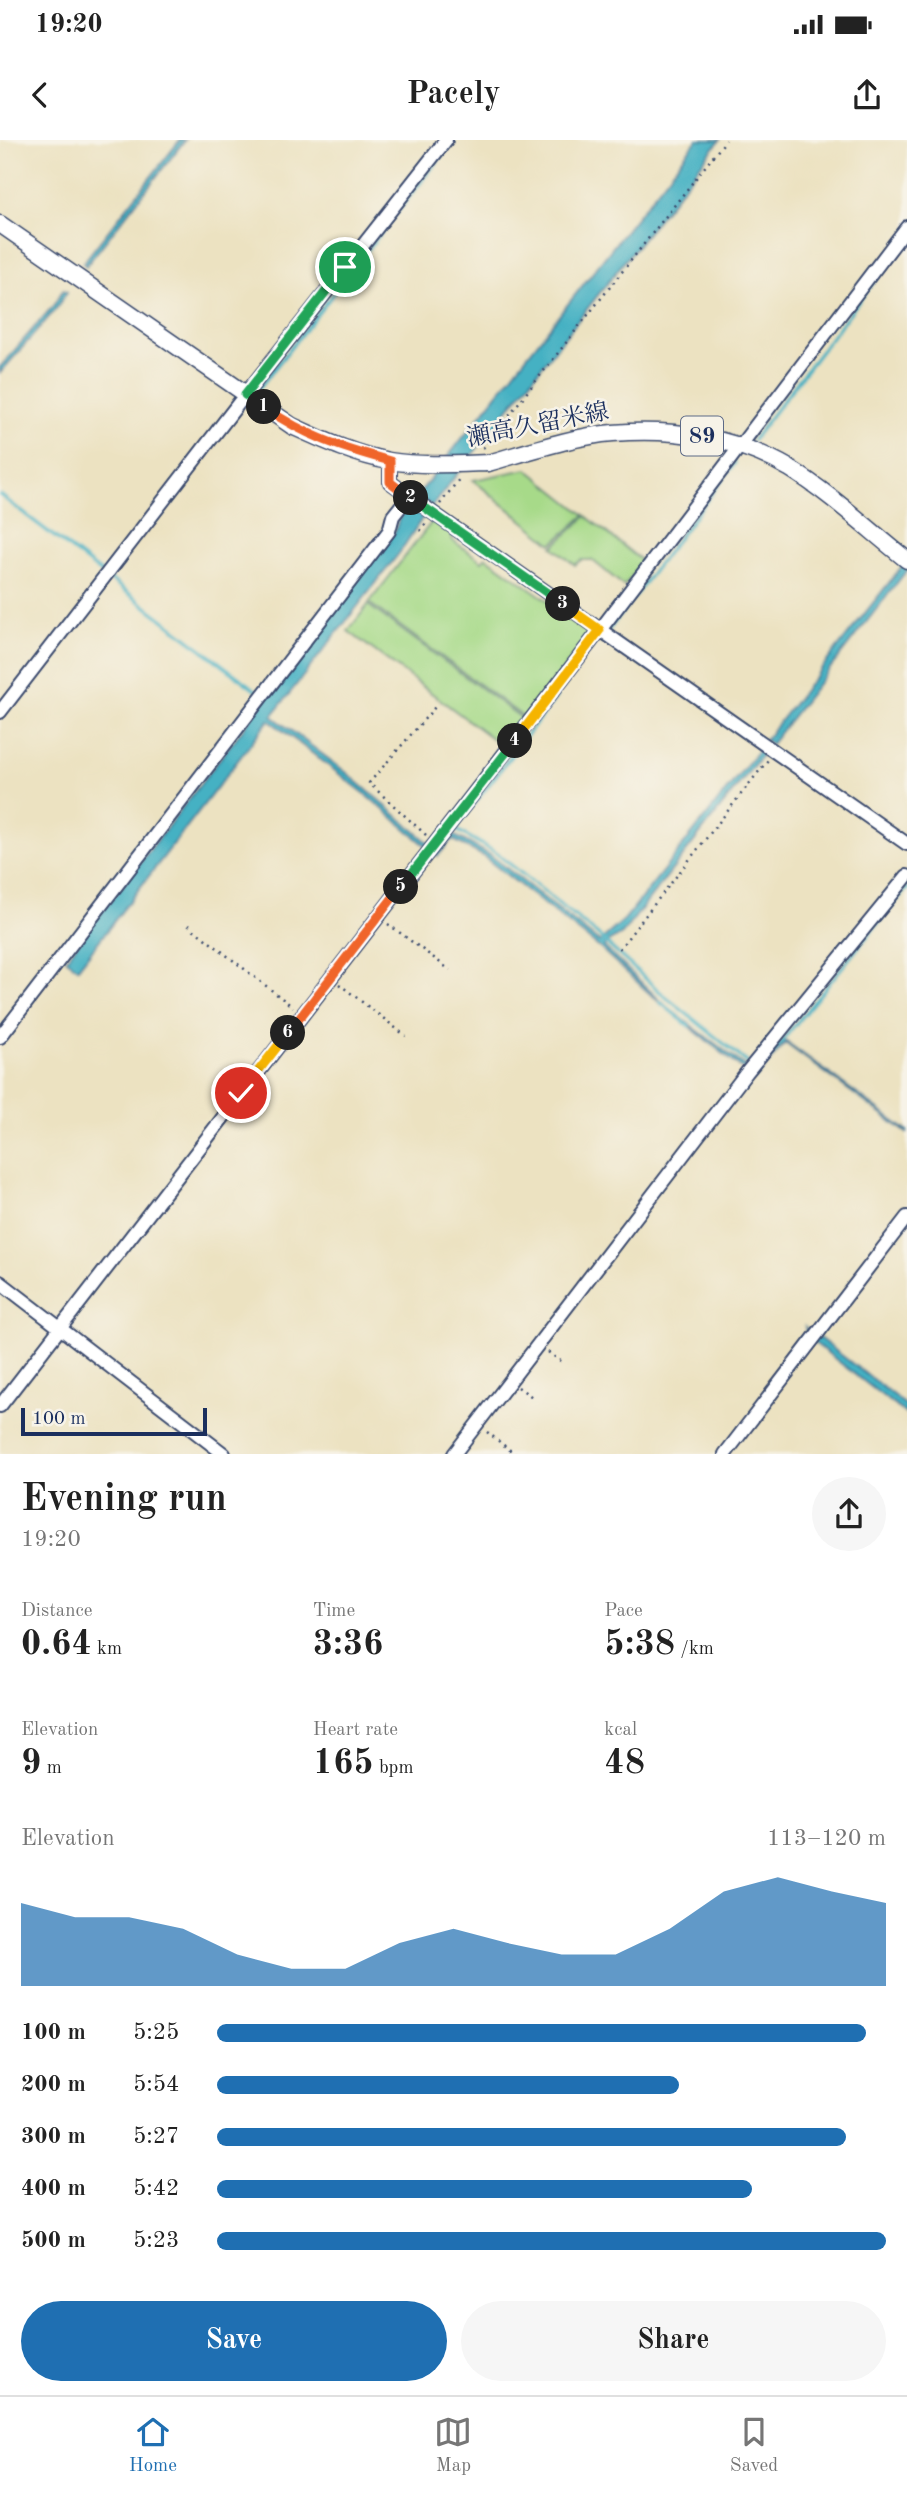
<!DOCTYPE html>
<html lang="en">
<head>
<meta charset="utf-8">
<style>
  :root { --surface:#fff; --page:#f6f6f6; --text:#222; --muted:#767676; --line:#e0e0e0; --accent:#1f6fb2 }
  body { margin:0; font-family:"Old Standard TT","Noto Serif JP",serif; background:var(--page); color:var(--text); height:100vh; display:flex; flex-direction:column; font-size:26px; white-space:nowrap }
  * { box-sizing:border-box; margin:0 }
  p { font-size:23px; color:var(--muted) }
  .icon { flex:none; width:38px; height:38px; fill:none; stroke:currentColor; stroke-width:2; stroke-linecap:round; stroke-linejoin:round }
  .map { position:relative; height:1314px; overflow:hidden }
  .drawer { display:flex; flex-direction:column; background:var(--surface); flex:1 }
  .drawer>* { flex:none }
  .scale { position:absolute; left:21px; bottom:18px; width:186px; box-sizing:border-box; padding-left:7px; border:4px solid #1b2f5e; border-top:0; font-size:19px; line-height:24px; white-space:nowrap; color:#1b2f5e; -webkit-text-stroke:5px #f7f3e8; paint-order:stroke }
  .pin { position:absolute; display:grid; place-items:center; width:60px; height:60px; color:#fff; margin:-30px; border:4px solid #fff; border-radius:50%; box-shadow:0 2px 7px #0007 }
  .km { position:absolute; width:35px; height:35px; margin:-18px; border-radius:50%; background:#222; color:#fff; font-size:19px; line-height:35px; text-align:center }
  .round { display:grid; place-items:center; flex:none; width:74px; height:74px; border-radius:37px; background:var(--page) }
  .summary { display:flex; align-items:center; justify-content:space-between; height:119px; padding:0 21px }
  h1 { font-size:38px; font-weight:700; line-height:52px }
  .figures { display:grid; grid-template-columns:repeat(3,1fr); gap:10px; height:119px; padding:7px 21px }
  .figures div { display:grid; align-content:center }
  .figures b { font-size:35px; font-weight:700 }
  .figures small { font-size:19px; font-weight:400 }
  .figures p { font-size:19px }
  .chart { height:196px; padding:14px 21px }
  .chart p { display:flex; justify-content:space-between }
  .chart svg { width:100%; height:126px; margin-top:7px; fill:var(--accent); opacity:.7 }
  .primary-button { display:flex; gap:14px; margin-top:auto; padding:14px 21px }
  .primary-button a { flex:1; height:80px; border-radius:42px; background:var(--accent); color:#fff; font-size:28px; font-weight:700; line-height:80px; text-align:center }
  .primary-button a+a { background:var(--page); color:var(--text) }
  ul { padding:0 21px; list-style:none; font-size:23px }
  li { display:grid; grid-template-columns:112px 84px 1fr; align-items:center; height:52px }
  li i { height:18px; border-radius:9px; background:var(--accent) }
  .status { display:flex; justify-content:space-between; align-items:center; height:49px; padding:0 35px; background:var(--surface); direction:ltr }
  .status svg { height:19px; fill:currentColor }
  header { display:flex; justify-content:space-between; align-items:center; height:91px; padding:0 21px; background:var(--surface); font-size:32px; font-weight:700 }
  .tabs { display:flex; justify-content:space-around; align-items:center; height:98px; border-top:2px solid var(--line); background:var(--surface); font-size:19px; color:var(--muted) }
  .tabs a { display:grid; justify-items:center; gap:4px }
  .tabs .current { color:var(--accent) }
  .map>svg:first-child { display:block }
  .green { fill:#a7da89; stroke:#618474; stroke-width:2 }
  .water { fill:#45b1c3; stroke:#307090; stroke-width:2 }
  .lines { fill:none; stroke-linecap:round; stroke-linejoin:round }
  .stream { stroke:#45b1c3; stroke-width:3.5 }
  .minor-casing { stroke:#3a4a6d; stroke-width:16 }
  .major-casing { stroke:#3a4a6d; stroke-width:19 }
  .path { stroke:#3a4a6d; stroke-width:2.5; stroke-dasharray:2 5; stroke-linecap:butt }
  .minor { stroke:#fff; stroke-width:12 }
  .major { stroke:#fff; stroke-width:16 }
  .split-1-casing { stroke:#fff; stroke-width:14 }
  .split-2-casing { stroke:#fff; stroke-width:14 }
  .split-3-casing { stroke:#fff; stroke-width:14 }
  .split-4-casing { stroke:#fff; stroke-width:14 }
  .split-5-casing { stroke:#fff; stroke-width:14 }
  .split-6-casing { stroke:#fff; stroke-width:14 }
  .split-7-casing { stroke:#fff; stroke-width:14 }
  .split-1 { stroke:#22a559; stroke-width:9 }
  .split-2 { stroke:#f0652b; stroke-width:9 }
  .split-3 { stroke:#22a559; stroke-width:9 }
  .split-4 { stroke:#f5b400; stroke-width:9 }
  .split-5 { stroke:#22a559; stroke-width:9 }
  .split-6 { stroke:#f0652b; stroke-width:9 }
  .split-7 { stroke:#f5b400; stroke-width:9 }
  .labels { text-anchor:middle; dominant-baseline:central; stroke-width:5; stroke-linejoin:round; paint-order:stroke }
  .shield { fill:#f7f3e8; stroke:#5d6a87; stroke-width:2 }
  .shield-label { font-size:23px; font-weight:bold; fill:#1b2f5e }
  .street-label { font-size:24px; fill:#1b2f5e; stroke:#f7f3e8 }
</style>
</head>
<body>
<div class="status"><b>19:20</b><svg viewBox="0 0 49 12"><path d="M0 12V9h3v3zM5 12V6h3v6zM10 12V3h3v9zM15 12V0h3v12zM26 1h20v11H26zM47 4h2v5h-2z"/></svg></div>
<header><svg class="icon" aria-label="back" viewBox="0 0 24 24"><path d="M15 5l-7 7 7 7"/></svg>Pacely<svg class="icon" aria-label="share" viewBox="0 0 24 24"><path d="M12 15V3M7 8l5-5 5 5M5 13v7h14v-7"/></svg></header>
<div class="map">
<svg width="907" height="1314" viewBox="0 0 907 1314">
  <rect width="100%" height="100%" fill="#f7f3e8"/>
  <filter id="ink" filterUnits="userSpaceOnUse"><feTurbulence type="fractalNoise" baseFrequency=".0143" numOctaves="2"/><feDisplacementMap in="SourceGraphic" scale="14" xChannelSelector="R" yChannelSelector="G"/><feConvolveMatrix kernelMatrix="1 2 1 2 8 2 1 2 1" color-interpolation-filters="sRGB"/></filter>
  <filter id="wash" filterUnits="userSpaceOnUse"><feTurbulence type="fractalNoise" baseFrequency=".00686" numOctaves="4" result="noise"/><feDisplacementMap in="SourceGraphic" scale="28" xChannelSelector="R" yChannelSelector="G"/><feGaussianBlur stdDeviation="1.57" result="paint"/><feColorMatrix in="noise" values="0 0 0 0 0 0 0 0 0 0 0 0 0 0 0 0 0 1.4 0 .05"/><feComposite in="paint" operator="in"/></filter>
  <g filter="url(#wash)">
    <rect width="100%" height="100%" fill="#ece2c1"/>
    <g class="green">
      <path d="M527 329 585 375 552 404 473 340Z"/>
      <path d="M586 376 643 422 624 446 592 420H581L575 425 553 407Z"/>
      <path d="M434 379 451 393 453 401 482 421 486 417 592 492 526 579 369 463Z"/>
      <path d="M368 465 524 580 504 607 348 491Z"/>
    </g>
    <g class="water">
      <path d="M180 0H185L86 126 83 123Z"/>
      <path d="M697 0H720L432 366 417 356Z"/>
      <path d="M63 150 67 152 56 169 0 233V227L53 166Z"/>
      <path d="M410 365 425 374 400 412 272 576 347 633 436 709 450 693 490 715 599 802 624 780 760 608 764 612 622 794 608 802 604 807 668 868 754 933 756 934 784 900 907 991V993L785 903 755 939 660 863 601 809 483 716 452 699 438 716 364 653 269 580 78 828 66 819 395 391 399 379Z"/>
      <path d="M907 420V430L771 604 765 600Z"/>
      <path d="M805 1187 907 1266V1275L807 1197Z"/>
    </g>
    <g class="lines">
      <g class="stream">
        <path d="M260 247 454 0"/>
        <path d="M753 300 907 98"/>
        <path d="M0 355 259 553"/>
        <path d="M608 491 735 323"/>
        <path d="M556 557 455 689 495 712 603 799"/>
        <path d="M606 803 667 858 748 923"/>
        <path d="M660 862 689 886"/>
        <path d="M755 928 758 930 907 748"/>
      </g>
    </g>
  </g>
  <g filter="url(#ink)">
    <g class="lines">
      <g class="minor-casing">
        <g id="minor">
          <path d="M390 321V342L433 373 907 704"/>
          <path d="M0 572 245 255 446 0"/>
          <path d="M0 897 389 391 393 376 409 356"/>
          <path d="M0 1142 224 1314"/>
          <path d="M0 1266 600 490 907 87"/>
          <path d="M454 1314 747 932 907 736"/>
          <path d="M725 1314 907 1077"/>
        </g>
      </g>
      <g class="major-casing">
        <path id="major" d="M0 84 292 286C323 300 355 315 389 321 421 326 456 324 488 323 527 312 574 296 613 293 673 288 736 297 789 328 831 354 868 389 907 420"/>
      </g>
      <g class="path">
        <path d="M483 308 726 0"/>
        <path d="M440 364 460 338"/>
        <path d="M420 391 426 383"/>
        <path d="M426 695 369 643 435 567"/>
        <path d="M388 784 450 830"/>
        <path d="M188 785 293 867"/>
        <path d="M619 809 768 620"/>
        <path d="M339 844 406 896"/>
        <path d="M548 1212 562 1222"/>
        <path d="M518 1247 535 1259"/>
        <path d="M487 1292 515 1314"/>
      </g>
      <use href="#minor" class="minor"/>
      <use href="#major" class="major"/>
    </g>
  </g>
  <g class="lines" filter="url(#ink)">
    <g class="split-1-casing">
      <path id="split-1" d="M264 267 245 255 345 127"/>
    </g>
    <g class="split-2-casing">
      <path id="split-2" d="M264 267C307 297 340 307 390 321V342L411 358"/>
    </g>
    <g class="split-3-casing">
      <path id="split-3" d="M411 358 563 464"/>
    </g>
    <g class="split-4-casing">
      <path id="split-4" d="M515 601 600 490 563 464"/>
    </g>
    <g class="split-5-casing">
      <path id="split-5" d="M401 747 515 601"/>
    </g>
    <g class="split-6-casing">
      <path id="split-6" d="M288 893 401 747"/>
    </g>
    <g class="split-7-casing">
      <path id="split-7" d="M241 953 288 893"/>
    </g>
    <use href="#split-1" class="split-1"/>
    <use href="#split-2" class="split-2"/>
    <use href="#split-3" class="split-3"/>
    <use href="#split-4" class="split-4"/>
    <use href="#split-5" class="split-5"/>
    <use href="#split-6" class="split-6"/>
    <use href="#split-7" class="split-7"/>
  </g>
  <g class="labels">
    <rect class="shield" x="681" y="276.5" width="42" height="39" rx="5"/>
    <g class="shield-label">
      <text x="702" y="296">89</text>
    </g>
    <g class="street-label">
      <text transform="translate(538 286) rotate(-11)">瀬高久留米線</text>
    </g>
  </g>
</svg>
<div class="scale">100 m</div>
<div class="pin" style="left:345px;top:127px;background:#1e9e55"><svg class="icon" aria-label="arrive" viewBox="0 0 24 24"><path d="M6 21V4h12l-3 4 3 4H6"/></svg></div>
<div class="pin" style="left:241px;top:953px;background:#d93025"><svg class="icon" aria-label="check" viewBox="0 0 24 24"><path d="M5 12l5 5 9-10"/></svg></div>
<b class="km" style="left:264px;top:267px">1</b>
<b class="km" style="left:411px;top:358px">2</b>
<b class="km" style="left:563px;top:464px">3</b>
<b class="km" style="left:515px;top:601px">4</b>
<b class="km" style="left:401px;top:747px">5</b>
<b class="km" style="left:288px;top:893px">6</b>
</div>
<section class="drawer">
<div class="summary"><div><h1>Evening run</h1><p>19:20</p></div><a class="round"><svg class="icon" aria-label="share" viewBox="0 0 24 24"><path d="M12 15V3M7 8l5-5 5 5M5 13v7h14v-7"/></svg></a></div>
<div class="figures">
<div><p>Distance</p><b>0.64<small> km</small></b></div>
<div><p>Time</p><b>3:36</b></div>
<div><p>Pace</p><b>5:38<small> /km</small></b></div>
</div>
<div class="figures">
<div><p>Elevation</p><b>9<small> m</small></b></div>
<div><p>Heart rate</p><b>165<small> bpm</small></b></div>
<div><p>kcal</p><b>48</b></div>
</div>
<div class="chart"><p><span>Elevation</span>113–120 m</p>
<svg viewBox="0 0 160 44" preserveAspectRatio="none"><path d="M0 44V15L10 20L20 20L30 24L40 33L50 38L60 38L70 29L80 24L90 29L100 33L110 33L120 24L130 11L140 6L150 11L160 15V44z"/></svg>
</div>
<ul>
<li><b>100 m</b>5:25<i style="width:97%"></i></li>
<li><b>200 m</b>5:54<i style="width:69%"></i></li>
<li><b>300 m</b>5:27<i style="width:94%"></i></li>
<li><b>400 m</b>5:42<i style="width:80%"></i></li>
<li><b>500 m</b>5:23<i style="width:100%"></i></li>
</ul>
<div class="primary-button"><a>Save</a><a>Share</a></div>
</section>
<nav class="tabs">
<a class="current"><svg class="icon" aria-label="home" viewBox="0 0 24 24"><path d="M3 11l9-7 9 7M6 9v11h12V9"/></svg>Home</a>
<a><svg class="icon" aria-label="map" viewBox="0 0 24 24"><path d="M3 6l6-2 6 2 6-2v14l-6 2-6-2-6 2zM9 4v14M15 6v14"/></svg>Map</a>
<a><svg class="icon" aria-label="saved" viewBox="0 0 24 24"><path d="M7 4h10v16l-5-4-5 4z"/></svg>Saved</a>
</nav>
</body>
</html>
